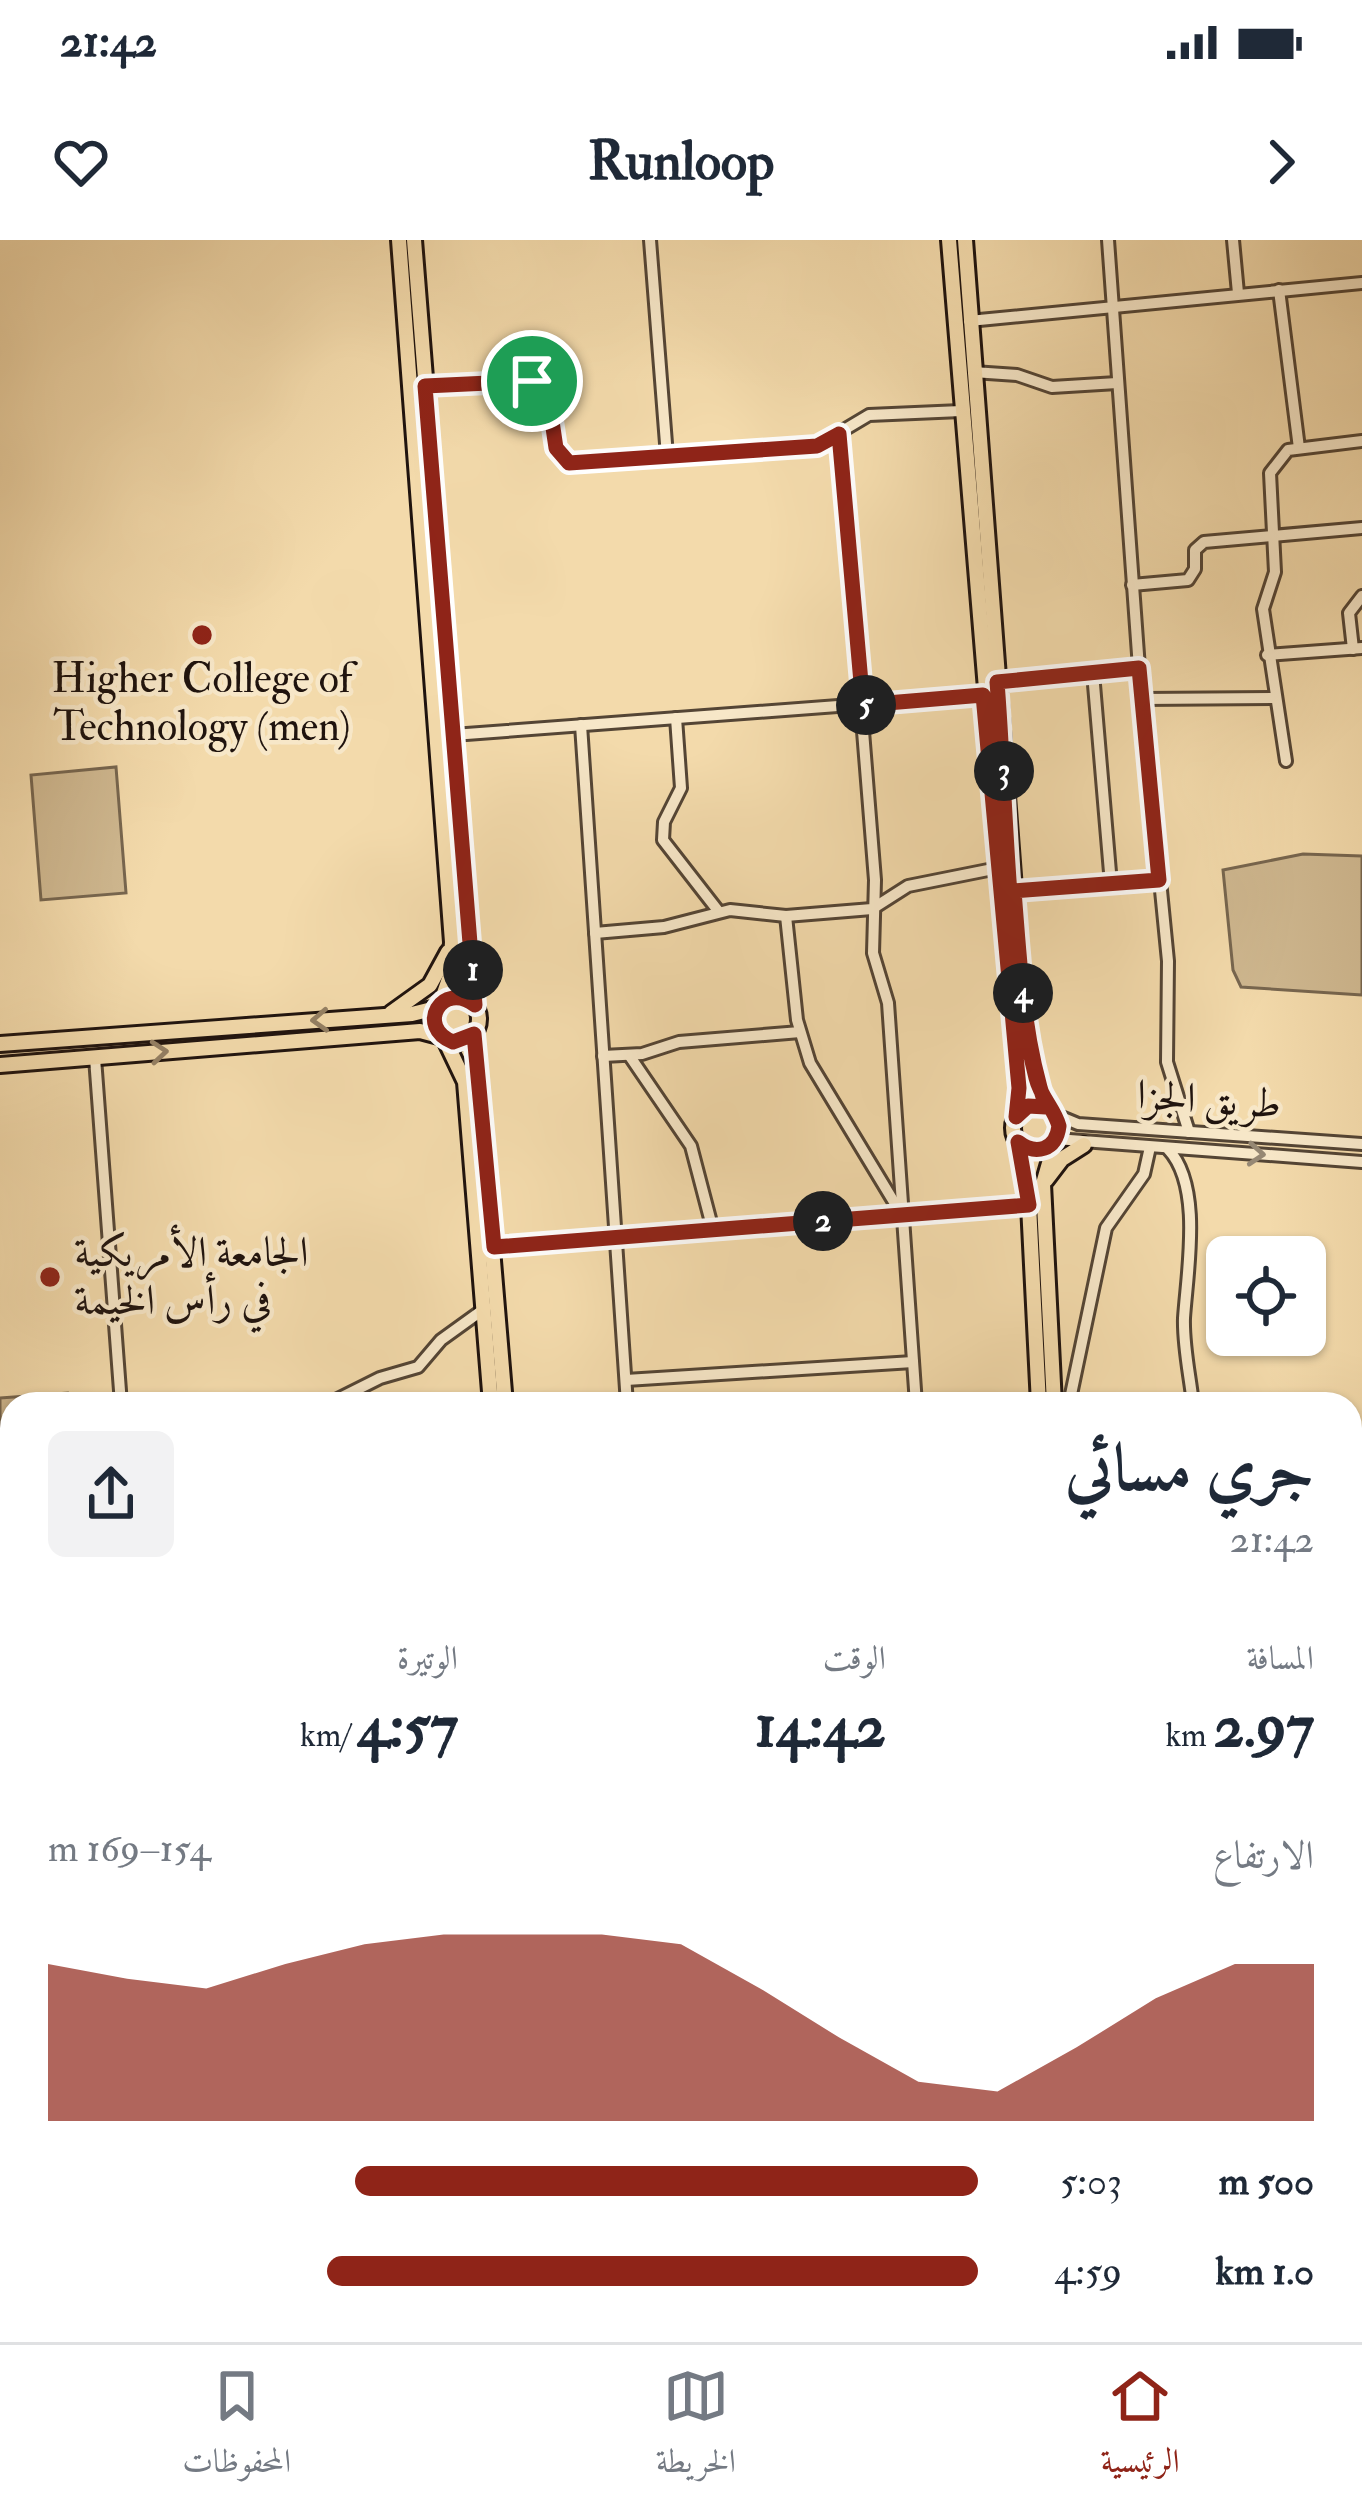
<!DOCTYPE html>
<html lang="ar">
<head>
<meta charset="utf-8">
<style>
  :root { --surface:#fff; --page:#f2f2f3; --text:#1f2937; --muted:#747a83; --line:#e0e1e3; --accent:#8f2418 }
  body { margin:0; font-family:"IM FELL Double Pica",Amiri,serif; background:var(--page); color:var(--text); direction:rtl; height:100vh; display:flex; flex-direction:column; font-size:45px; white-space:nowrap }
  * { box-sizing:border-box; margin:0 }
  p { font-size:39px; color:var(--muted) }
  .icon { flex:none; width:66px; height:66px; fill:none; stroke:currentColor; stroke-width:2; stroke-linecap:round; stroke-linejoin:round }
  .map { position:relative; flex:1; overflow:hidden; direction:ltr }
  .sheet { position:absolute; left:0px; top:1152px; width:1362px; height:951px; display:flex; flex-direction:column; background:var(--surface); border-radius:36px 36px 0 0; box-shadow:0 3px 9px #0004; direction:rtl }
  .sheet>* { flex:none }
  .buttons { position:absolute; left:1206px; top:996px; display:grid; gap:24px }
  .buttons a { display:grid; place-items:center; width:120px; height:120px; border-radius:18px; background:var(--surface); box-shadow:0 3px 9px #0004; font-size:60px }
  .pin { position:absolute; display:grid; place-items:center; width:102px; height:102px; color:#fff; margin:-51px; border:6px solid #fff; border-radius:50%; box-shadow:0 3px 12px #0007 }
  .km { position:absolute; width:60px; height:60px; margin:-30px; border-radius:50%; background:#222; color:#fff; font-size:33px; line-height:60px; text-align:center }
  .round { display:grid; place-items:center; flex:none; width:126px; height:126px; border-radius:18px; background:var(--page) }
  .headline { display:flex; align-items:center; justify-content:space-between; height:204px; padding:0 48px }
  h1 { font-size:66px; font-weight:700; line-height:90px }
  .stats { display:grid; grid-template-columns:repeat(3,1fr); gap:18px; height:204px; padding:12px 48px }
  .stats div { display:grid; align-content:center }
  .stats b { font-size:60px; font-weight:700 }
  .stats small { font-size:33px; font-weight:400 }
  .stats p { font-size:33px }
  .chart { height:336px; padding:24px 48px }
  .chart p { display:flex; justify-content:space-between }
  .chart svg { width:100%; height:216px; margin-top:12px; fill:var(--accent); opacity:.7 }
  ul { padding:0 48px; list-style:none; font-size:39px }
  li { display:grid; grid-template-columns:192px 144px 1fr; align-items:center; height:90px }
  li i { height:30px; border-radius:15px; background:var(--accent) }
  .status { display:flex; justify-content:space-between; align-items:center; height:84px; padding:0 60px; background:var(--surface); direction:ltr }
  .status svg { height:33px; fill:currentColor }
  header { display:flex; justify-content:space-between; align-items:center; height:156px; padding:0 48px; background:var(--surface); font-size:54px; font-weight:700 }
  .tab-bar { display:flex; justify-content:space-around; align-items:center; height:168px; border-top:3px solid var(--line); background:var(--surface); font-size:33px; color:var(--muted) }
  .tab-bar a { display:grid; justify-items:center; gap:6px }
  .tab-bar .current { color:var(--accent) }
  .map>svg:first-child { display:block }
  .green { fill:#cfb890; stroke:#77664f; stroke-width:3 }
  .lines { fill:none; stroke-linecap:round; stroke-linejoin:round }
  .minor-casing { stroke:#544535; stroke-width:16 }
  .major-casing { stroke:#1f130e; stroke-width:20 }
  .minor { stroke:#f7e7c8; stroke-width:10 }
  .major { stroke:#f3daab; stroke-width:14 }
  .oneway { stroke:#948064 }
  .oneway2 { stroke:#968874 }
  .route-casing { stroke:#fff; stroke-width:24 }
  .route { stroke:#8f2418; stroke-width:15 }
  .poi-dot { fill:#8f2418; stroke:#f7e7c8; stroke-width:4.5 }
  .labels { text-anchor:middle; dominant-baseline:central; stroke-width:9; stroke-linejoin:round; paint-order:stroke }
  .poi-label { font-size:42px; fill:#1f130e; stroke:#f7e7c8 }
  .street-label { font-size:42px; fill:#1f130e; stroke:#f7e7c8 }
</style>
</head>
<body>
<div class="status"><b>21:42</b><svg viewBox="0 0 49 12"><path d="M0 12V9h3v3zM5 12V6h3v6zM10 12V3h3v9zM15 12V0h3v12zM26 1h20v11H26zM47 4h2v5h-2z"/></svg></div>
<header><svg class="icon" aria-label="forward" viewBox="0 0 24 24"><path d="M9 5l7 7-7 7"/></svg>Runloop<svg class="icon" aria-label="heart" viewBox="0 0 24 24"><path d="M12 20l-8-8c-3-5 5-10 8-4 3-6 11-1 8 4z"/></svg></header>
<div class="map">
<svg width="1362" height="2102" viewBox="0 0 1362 2102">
  <rect width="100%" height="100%" fill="#f3daab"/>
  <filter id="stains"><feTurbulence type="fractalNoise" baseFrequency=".00167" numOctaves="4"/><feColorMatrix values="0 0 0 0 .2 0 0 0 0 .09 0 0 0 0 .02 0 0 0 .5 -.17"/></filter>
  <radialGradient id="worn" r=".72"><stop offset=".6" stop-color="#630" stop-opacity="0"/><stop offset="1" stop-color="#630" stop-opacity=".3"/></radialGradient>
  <g class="green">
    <path d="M116 527 126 653 41 660 31 535Z"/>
    <path d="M1303 614 1362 616V755L1241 747 1233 730 1223 630Z"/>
    <path d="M68 1153 83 1164H12V1239L0 1240V1158Z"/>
  </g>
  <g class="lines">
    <g class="minor-casing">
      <g id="minor">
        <path d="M650 0 667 216"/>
        <path d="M1108 0 1139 428 1168 721 1167 822 1189 892"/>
        <path d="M1233 0 1238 53"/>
        <path d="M1279 50 1299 208"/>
        <path d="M969 81 1362 43"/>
        <path d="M973 132 1017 135 1052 147 1117 143"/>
        <path d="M425 146 540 144 548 155 557 213 569 223 817 206 869 175 961 171"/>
        <path d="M839 193 875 640 873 713 888 763 916 1164"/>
        <path d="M1132 345 1188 340 1195 329V310L1204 302 1362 288"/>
        <path d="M1353 409 1349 373 1362 356"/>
        <path d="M1267 415 1362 408"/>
        <path d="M1093 433 1111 644"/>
        <path d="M997 442 1139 428"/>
        <path d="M1142 459 1276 458"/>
        <path d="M676 478 681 548 664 582 663 600 719 672"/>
        <path d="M581 485 627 1164"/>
        <path d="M453 495 983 455"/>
        <path d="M1286 521 1263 369 1275 332 1270 233 1288 210 1362 201"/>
        <path d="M1014 651 1159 640"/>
        <path d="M786 676 797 780 810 823 900 972"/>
        <path d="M595 693 664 687 730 670 786 676 872 669 908 646 998 628"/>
        <path d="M629 815 691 906 713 990"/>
        <path d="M603 816 642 814 679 802 800 792"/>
        <path d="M95 818 121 1164"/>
        <path d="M1054 874 1078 884 1362 904"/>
        <path d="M1056 899 1362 922"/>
        <path d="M1168 909C1203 946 1187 1032 1184 1078 1183 1106 1190 1136 1193 1164"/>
        <path d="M494 1007 1029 965"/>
        <path d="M626 1140 913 1122"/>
        <path d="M328 1164 380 1138 418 1127 441 1100 484 1069"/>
        <path d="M1069 1164 1106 988 1144 934 1150 907"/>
        <path d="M1350 1219 1362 1218"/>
        <path d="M0 1273 12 1272"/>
        <path d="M1350 1361 1362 1360"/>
        <path d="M0 1429H12"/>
        <path d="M1350 1500 1362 1510"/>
        <path d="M0 1562 12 1561"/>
        <path d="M1350 1751 1362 1749"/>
        <path d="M0 1917 12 1916"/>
        <path d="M0 2043 12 2042"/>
        <path d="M198 2091 199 2102"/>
        <path d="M680 2091 710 2102"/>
        <path d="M1091 2091 1092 2102"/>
        <path d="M1282 2091 1287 2102"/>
        <path d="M772 2102 792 2092 823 2102"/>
      </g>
    </g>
    <g class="major-casing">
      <g id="major">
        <path d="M399 0 452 702 450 736 441 762"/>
        <path d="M414 0 475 765"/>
        <path d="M949 0 1019 849 1015 877"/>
        <path d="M965 0 1020 728 1031 811 1046 867"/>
        <circle cx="456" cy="779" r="23"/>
        <path d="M391 773 430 745 448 712"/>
        <path d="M474 794 505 1164"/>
        <path d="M445 800 465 842 491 1164"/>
        <path d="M0 804 412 774 436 768"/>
        <path d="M0 825 420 791 439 796"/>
        <circle cx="1036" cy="888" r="23"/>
        <path d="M1018 902 1029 965 1039 1164"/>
        <path d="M1046 940 1062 919 1084 905"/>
        <path d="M1054 1164 1043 944 1056 899"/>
        <path d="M562 2091 563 2102"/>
        <path d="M576 2091V2102"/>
        <path d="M1164 2102H1186"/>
      </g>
    </g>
    <use href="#minor" class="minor"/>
    <use href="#major" class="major"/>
  </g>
  <defs><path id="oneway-chevron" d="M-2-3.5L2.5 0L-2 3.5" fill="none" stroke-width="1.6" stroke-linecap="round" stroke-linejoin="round" transform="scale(3)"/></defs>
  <g class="oneway">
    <use href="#oneway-chevron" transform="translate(320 780) rotate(177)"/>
    <use href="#oneway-chevron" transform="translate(159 812) rotate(-5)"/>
  </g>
  <use class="oneway2" href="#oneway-chevron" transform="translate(1256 914) rotate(4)"/>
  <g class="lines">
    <g class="route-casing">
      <path id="route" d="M532 141 425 146 475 765C442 740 415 787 453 802L474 794 494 1007 1029 965 1018 902C1036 916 1056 910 1059 886 1054 868 1041 858 1036 838 1006 717 1007 567 997 442L1139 428 1159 640 1014 651C1020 723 1023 798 1046 867L1028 866 1016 877 1019 848 983 455 863 465 839 194 817 206 569 223 556 208 548 154 532 141"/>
    </g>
    <use href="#route" class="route"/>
  </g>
  <g class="poi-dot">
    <circle cx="202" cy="395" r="12"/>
    <circle cx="50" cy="1037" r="12"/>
  </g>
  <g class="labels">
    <g class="poi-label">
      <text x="202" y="439">Higher College of<tspan x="202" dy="48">Technology (men)</tspan></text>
      <text x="74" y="1013" text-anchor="start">الجامعة الأمريكية<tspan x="74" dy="48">في رأس الخيمة</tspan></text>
    </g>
    <g class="street-label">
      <text transform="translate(1209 860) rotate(4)">طريق الجزا</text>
    </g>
  </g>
  <rect width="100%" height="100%" filter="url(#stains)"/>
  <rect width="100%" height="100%" fill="url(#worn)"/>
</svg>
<div class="buttons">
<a><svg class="icon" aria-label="locate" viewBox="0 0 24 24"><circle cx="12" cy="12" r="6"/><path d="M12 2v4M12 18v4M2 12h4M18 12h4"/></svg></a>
</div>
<div class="pin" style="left:532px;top:141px;background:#1e9e55"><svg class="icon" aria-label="arrive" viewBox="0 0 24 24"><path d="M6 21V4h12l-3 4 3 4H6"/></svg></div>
<b class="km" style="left:473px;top:730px">1</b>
<b class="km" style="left:823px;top:981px">2</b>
<b class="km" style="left:1004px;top:531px">3</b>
<b class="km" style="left:1023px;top:753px">4</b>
<b class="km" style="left:866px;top:465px">5</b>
<section class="sheet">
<div class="headline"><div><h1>جري مسائي</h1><p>21:42</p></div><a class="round"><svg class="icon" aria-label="share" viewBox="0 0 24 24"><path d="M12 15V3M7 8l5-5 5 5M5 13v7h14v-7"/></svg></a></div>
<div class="stats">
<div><p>المسافة</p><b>2.97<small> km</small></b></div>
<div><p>الوقت</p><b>14:42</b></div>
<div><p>الوتيرة</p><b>4:57<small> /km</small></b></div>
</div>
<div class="chart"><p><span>الارتفاع</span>154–169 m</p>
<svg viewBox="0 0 160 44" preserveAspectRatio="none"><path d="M0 44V12L10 15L20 17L30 12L40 8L50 6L60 6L70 6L80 8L90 17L100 27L110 36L120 38L130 29L140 19L150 12L160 12V44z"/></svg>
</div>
<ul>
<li><b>500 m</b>5:03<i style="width:67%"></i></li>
<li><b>1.0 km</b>4:59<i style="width:70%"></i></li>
</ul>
</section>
</div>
<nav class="tab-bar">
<a class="current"><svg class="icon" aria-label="home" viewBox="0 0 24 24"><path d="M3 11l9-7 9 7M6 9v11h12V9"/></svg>الرئيسية</a>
<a><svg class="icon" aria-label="map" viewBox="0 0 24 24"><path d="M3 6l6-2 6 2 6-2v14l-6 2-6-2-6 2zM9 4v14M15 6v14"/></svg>الخريطة</a>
<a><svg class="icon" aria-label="saved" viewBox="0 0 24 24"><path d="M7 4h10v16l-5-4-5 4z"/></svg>المحفوظات</a>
</nav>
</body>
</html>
